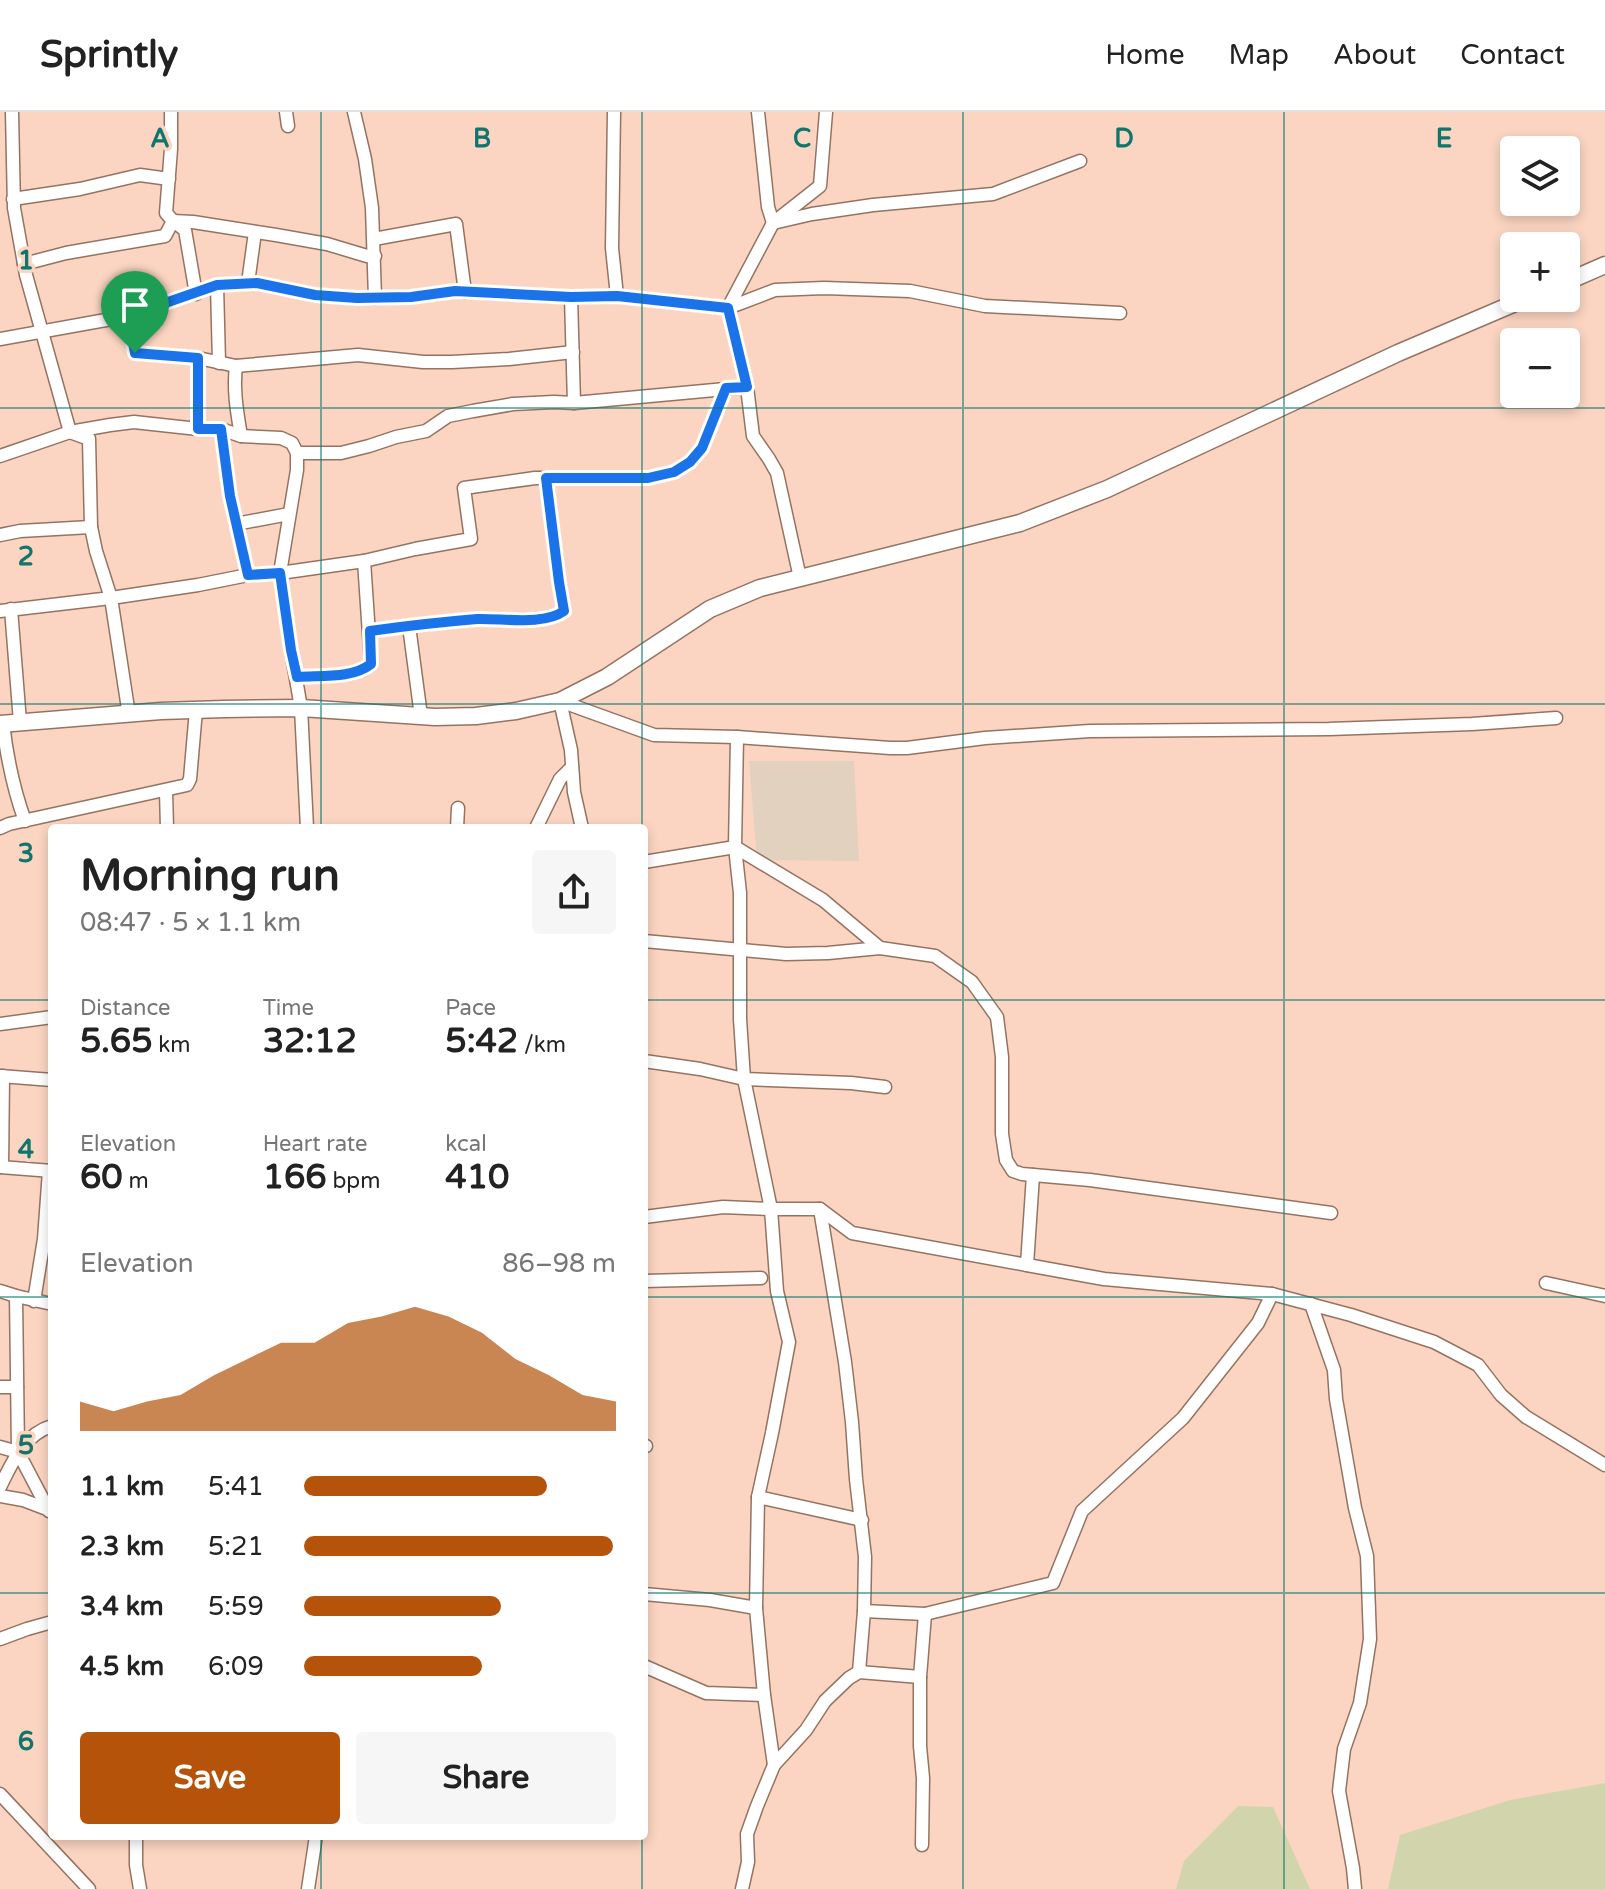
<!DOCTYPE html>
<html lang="en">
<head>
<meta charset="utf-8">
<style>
  :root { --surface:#fff; --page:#f6f6f6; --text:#222; --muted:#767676; --line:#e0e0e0; --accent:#b45309 }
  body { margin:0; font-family:"Varela Round",sans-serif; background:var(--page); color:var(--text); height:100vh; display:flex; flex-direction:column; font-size:30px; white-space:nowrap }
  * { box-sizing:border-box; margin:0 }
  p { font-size:26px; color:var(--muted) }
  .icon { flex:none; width:44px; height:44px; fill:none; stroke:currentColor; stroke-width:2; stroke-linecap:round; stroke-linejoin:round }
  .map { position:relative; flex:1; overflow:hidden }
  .sheet { position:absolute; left:48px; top:712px; width:600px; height:1016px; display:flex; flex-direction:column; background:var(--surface); border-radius:8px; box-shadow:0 4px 12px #0003 }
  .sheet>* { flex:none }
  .tools { position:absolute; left:1500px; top:24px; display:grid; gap:16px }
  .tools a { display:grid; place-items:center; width:80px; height:80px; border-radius:8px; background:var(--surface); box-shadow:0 4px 12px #0003; font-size:40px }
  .pin { position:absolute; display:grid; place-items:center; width:68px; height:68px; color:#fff; margin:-82px -34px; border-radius:50% 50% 50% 0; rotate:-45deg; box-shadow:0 0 8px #0007 }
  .pin .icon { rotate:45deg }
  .round { display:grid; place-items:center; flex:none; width:84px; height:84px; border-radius:8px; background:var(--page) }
  .headline { display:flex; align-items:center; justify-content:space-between; height:136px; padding:0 32px }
  h1 { font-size:44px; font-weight:700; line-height:60px }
  .figures { display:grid; grid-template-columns:repeat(3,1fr); gap:12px; height:136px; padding:8px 32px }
  .figures div { display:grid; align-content:center }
  .figures b { font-size:34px; font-weight:700 }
  .figures small { font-size:22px; font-weight:400 }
  .figures p { font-size:22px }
  .chart { height:224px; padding:16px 32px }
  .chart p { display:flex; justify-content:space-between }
  .chart svg { width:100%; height:144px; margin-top:8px; fill:var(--accent); opacity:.7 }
  .action { display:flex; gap:16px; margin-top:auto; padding:16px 32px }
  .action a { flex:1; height:92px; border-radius:8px; background:var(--accent); color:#fff; font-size:32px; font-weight:700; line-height:92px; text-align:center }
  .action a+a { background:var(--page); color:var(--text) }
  ul { padding:0 32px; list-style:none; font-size:26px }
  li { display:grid; grid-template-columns:128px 96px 1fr; align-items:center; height:60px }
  li i { height:20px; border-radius:10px; background:var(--accent) }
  header { display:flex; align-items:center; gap:48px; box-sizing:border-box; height:112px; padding:0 40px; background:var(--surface); border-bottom:2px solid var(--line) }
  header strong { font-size:38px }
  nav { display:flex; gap:44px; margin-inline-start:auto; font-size:28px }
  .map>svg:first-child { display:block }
  .education { fill:#e3d1c0 }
  .green { fill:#d2d5ab }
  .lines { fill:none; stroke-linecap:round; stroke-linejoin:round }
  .minor-casing { stroke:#957362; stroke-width:15 }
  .highway-casing { stroke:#957362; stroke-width:19 }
  .minor { stroke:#fff; stroke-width:12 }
  .highway { stroke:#fff; stroke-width:16 }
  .route-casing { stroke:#fff; stroke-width:16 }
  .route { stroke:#1a73e8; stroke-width:10 }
  .grid { fill:none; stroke:#0f766e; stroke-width:2; stroke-opacity:0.55 }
  .grid-label { font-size:26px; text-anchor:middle; font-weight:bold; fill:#0f766e; stroke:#fbd5c2; stroke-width:7; stroke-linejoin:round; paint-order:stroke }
</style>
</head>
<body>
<header>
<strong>Sprintly</strong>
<nav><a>Home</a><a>Map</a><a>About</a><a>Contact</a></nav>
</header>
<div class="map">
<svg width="1605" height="1777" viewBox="0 0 1605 1777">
  <rect width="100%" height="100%" fill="#fbd5c2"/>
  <path class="education" d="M749 649H854L859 749 757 748Z"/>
  <g class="green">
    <path d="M1605 1671V1777H1388L1400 1723 1510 1688Z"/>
    <path d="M1238 1694 1273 1695 1310 1777H1176L1184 1749Z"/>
  </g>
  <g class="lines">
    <g class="minor-casing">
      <g id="minor">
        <path d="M12 0 14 96 26 163 70 320 89 327 91 415 96 439 111 486 129 603"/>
        <path d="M171 0V37L166 101 173 109 185 118 196 182"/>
        <path d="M286 0 288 14"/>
        <path d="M354 0 365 47 372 96 375 186"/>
        <path d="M614 0 612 136 617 184"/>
        <path d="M758 0 768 95 773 111 812 102 873 93 993 82 1080 49"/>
        <path d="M13 87 80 77 140 63 169 67"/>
        <path d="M173 109 193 110 276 123 327 132 367 144H375"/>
        <path d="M374 127 456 112 465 180"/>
        <path d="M24 152 66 141 165 124 173 109"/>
        <path d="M248 171 255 120"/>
        <path d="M217 173 219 251"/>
        <path d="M571 185 574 291"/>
        <path d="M128 204 135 241 198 246 236 254 358 243 423 250H452L509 247 573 240"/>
        <path d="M0 227 128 204 217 173 257 171 315 183 357 186 411 185 455 179 571 185 617 184 728 196 775 178 824 176 910 179 985 194 1120 201"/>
        <path d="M236 254C233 278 237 300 241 324"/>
        <path d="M198 317V246"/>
        <path d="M221 317 230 384 248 463"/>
        <path d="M297 341H341L369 334 396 325 426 319 448 304 473 299 513 292 554 290 574 291 747 275"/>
        <path d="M0 344 70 320 110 313 134 310 198 317H221L241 324 281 326 292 331 297 341V358L280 461 291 538 301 596 307 716"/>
        <path d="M236 412 289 402"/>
        <path d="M0 423 20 419 91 415"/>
        <path d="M800 466 777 361 769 347 753 324 747 275 728 196 773 111 820 74 826 0"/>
        <path d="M11 497 20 610"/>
        <path d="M0 499 111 486 198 473 248 463 280 461 364 449"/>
        <path d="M409 514 421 604"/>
        <path d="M370 519C405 514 441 510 477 507 502 506 543 513 564 499L559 470 546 366"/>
        <path d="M297 565C320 563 352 567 371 552L364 449 415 437 471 427 464 376 535 366H648L674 360 690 350 702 336 726 276"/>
        <path d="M560 589 654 623 737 625 890 636H907L985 626 1090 619 1329 617 1472 612 1556 606"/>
        <path d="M560 589 571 638 574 680 582 716"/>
        <path d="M3 612C7 646 13 676 25 709"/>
        <path d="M737 625 735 735 740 781V907L744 967 771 1097H820L852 1121 1027 1153 1104 1167 1272 1182 1351 1203 1434 1230 1478 1253 1501 1283 1526 1305 1605 1353"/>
        <path d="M166 679 167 716"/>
        <path d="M0 716 9 712 187 673 190 667 196 598"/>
        <path d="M457 716 458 696"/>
        <path d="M536 716 560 667 572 655"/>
        <path d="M644 750 735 735 823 788 880 836"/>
        <path d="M644 829 786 842 828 841 880 836 935 844 972 870 997 905 1002 945V1022L1006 1048 1013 1059 1022 1062 1090 1068 1331 1101"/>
        <path d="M0 912 52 905"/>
        <path d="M644 949 700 957 744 967 851 971 885 975"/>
        <path d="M0 964 52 968"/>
        <path d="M0 1055 52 1059"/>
        <path d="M2 1055 3 964"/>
        <path d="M820 1097 845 1250 852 1310 856 1367 865 1445 864 1499 859 1560"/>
        <path d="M644 1105 723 1095 771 1097 777 1179 789 1230 772 1321 758 1385 756 1496 710 1488 644 1482"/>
        <path d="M1027 1153 1033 1063"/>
        <path d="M644 1169 761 1166"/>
        <path d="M1546 1171 1605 1184"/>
        <path d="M0 1179 16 1184 52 1192"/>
        <path d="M16 1184 18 1340 49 1399"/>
        <path d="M34 1189 44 1127 49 1059"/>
        <path d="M1311 1192 1334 1258 1336 1287 1355 1396 1367 1444 1370 1527 1360 1591 1344 1637 1339 1679 1353 1756 1355 1777"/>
        <path d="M0 1275H17"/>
        <path d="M644 1334H646"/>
        <path d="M0 1335 18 1340"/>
        <path d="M0 1375C12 1351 24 1322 52 1314"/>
        <path d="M0 1384 23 1388 52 1399"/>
        <path d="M758 1385 862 1408"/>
        <path d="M756 1496 764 1583 774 1653"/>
        <path d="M864 1499 925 1502 1053 1471 1082 1399 1183 1306 1258 1211 1272 1182"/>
        <path d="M0 1527 27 1517 52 1510"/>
        <path d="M644 1554 706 1581 764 1583"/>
        <path d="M0 1682 89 1777"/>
        <path d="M136 1724V1753L140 1777"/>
        <path d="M922 1733 923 1666 920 1634V1565L925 1502"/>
        <path d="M308 1777 316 1724"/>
        <path d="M742 1777 748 1750 747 1722 757 1694 774 1653 806 1618 825 1589 849 1566 859 1560 920 1565"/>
      </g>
    </g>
    <g class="highway-casing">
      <g id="highway">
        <path d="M1566 170 1605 153"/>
        <path d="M0 612 161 599 224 597 301 596 435 605 476 604 516 599 560 589 607 565 710 497 760 476 1020 411 1107 377 1398 241 1527 186"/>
      </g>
    </g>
    <use href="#minor" class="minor"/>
    <use href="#highway" class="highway"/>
  </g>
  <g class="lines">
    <g class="route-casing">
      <path id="route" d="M257 171 315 183 357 186 411 185 455 179 571 185 617 184 728 196 747 275 726 276 702 336 690 350 674 360 648 366H546L559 470 564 499C543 514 502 506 477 507 441 510 405 514 370 519L371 552C352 567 320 563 297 565L291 538 280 461 248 463 230 384 221 317H198V246L135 241 128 204 217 173Z"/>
    </g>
    <use href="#route" class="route"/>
  </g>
  <path class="grid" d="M321 0V716M642 0V716M963 0V1777M1284 0V1777M0 296H1605M0 592H1605M0 888H52M644 888H1605M0 1185H52M644 1185H1605M0 1481H52M644 1481H1605M321 1724V1777M642 1724V1777"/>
  <g class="grid-label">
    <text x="160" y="35">A</text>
    <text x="482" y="35">B</text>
    <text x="802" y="35">C</text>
    <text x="1124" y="35">D</text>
    <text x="1444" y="35">E</text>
    <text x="26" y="157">1</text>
    <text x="26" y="453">2</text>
    <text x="26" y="750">3</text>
    <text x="26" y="1046">4</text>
    <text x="26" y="1342">5</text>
    <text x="26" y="1638">6</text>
  </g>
</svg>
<div class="tools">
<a><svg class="icon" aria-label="layers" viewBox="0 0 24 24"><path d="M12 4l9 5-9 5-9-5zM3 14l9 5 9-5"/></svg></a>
<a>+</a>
<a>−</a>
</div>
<div class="pin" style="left:135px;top:241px;background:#1e9e55"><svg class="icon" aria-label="arrive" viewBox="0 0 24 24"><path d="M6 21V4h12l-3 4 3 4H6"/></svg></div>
<section class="sheet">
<div class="headline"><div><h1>Morning run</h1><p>08:47 · 5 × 1.1 km</p></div><a class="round"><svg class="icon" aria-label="share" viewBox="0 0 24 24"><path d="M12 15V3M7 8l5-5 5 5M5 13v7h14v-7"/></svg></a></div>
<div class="figures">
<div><p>Distance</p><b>5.65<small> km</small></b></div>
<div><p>Time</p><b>32:12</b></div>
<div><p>Pace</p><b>5:42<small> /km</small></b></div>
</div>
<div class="figures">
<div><p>Elevation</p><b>60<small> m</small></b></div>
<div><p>Heart rate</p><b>166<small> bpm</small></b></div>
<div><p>kcal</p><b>410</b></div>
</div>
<div class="chart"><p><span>Elevation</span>86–98 m</p>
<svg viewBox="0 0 160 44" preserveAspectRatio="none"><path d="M0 44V35L10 38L20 35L30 33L40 27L50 22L60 17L70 17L80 11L90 9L100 6L110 9L120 14L130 22L140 27L150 33L160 35V44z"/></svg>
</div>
<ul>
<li><b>1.1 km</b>5:41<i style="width:78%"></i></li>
<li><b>2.3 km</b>5:21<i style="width:99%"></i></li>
<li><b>3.4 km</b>5:59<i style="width:63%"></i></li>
<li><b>4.5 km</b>6:09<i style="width:57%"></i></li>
</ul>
<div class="action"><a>Save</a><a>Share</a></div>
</section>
</div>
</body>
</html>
